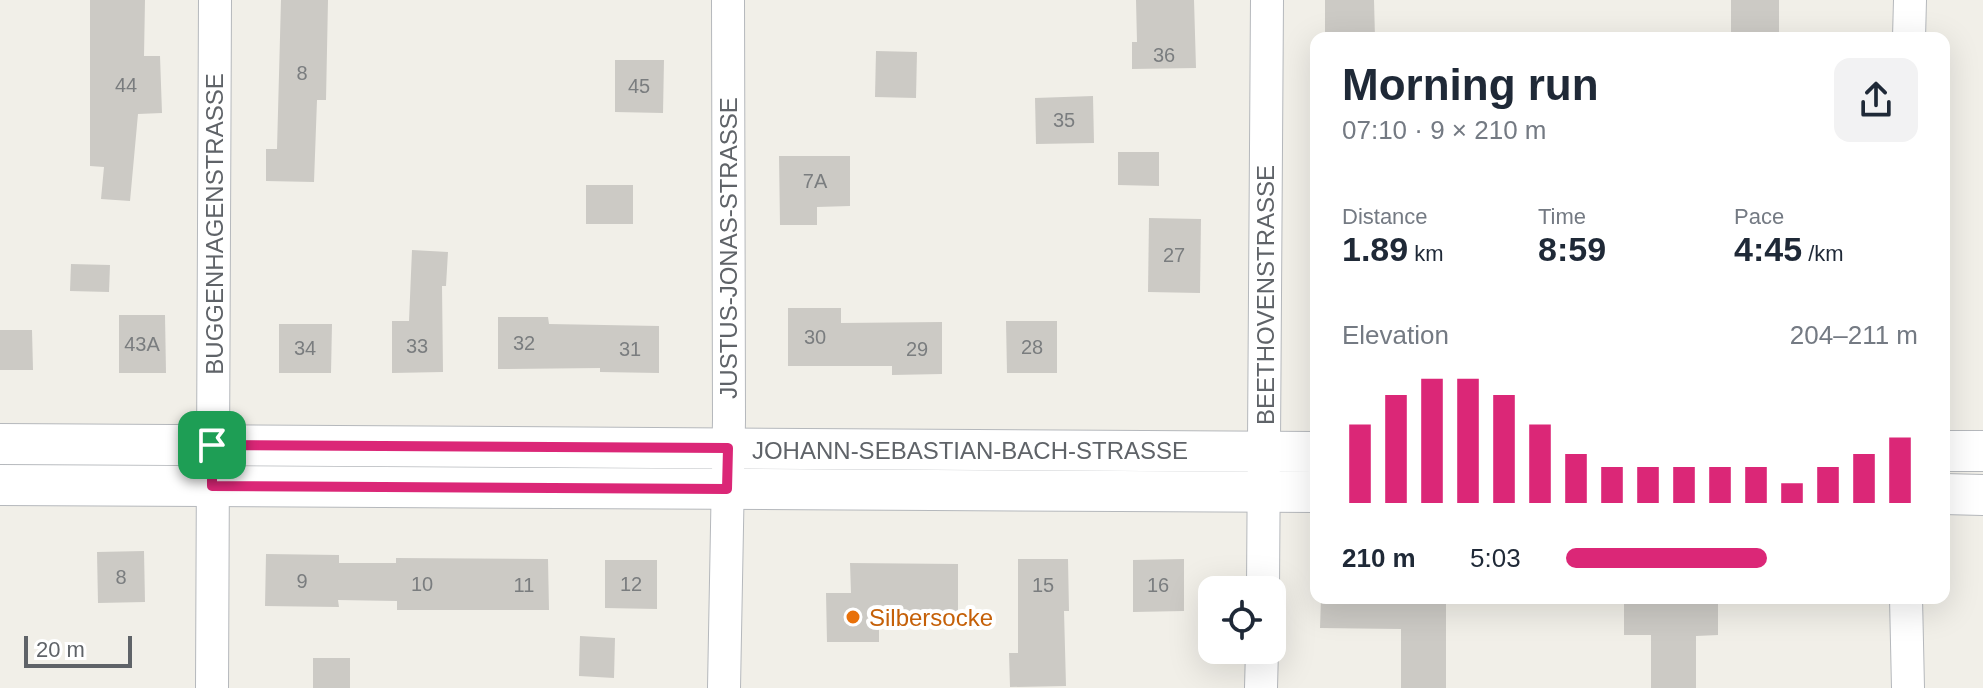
<!DOCTYPE html>
<html lang="en">
<head>
<meta charset="utf-8">
<style>
  :root { --surface:#fff; --page:#f2f2f3; --text:#1f2937; --muted:#747a83; --accent:#db2777 }
  body { margin:0; font-family:Helvetica,sans-serif; background:var(--page); color:var(--text); height:100vh; display:flex; flex-direction:column; font-size:30px; white-space:nowrap }
  * { box-sizing:border-box; margin:0 }
  p { font-size:26px; color:var(--muted) }
  .icon { flex:none; width:44px; height:44px; fill:none; stroke:currentColor; stroke-width:2; stroke-linecap:round; stroke-linejoin:round }
  .map { position:relative; flex:1; overflow:hidden }
  .sheet { position:absolute; left:1310px; top:32px; width:640px; height:572px; display:flex; flex-direction:column; background:var(--surface); border-radius:16px; box-shadow:0 8px 32px #0002 }
  .sheet>* { flex:none }
  .fabs { position:absolute; left:1198px; top:576px; display:grid; gap:16px }
  .fabs a { display:grid; place-items:center; width:88px; height:88px; border-radius:16px; background:var(--surface); box-shadow:0 8px 32px #0002; font-size:40px }
  .scale { position:absolute; left:24px; bottom:20px; width:108px; box-sizing:border-box; padding-left:8px; border:4px solid #5f6368; border-top:0; font-size:22px; line-height:28px; white-space:nowrap; color:#5f6368; -webkit-text-stroke:6px #fff; paint-order:stroke }
  .pin { position:absolute; display:grid; place-items:center; width:68px; height:68px; color:#fff; margin:-34px; border-radius:16px; box-shadow:0 4px 12px #0006 }
  .round { display:grid; place-items:center; flex:none; width:84px; height:84px; border-radius:16px; background:var(--page) }
  .summary { display:flex; align-items:center; justify-content:space-between; height:136px; padding:0 32px }
  h1 { font-size:44px; font-weight:700; line-height:60px }
  .stats { display:grid; grid-template-columns:repeat(3,1fr); gap:12px; height:136px; padding:8px 32px }
  .stats div { display:grid; align-content:center }
  .stats b { font-size:34px; font-weight:700 }
  .stats small { font-size:22px; font-weight:400 }
  .stats p { font-size:22px }
  .chart { height:224px; padding:16px 32px }
  .chart p { display:flex; justify-content:space-between }
  .chart svg { width:100%; height:144px; margin-top:8px; stroke:var(--accent); stroke-width:6 }
  ul { padding:0 32px; list-style:none; font-size:26px }
  li { display:grid; grid-template-columns:128px 96px 1fr; align-items:center; height:60px }
  li i { height:20px; border-radius:10px; background:var(--accent) }
  .map>svg:first-child { display:block }
  .building { fill:#cccac5 }
  .lines { fill:none; stroke-linecap:round; stroke-linejoin:round }
  .minor-casing { stroke:#b5b8bc; stroke-width:34 }
  .tertiary-casing { stroke:#b5b8bc; stroke-width:42 }
  .minor { stroke:#fff; stroke-width:32 }
  .tertiary { stroke:#fff; stroke-width:40 }
  .route-casing { stroke:#fff; stroke-width:16 }
  .route { stroke:#db2777; stroke-width:10 }
  .food-dot { fill:#e8710a; stroke:#fff; stroke-width:3 }
  .labels { text-anchor:middle; dominant-baseline:central; stroke-width:8; stroke-linejoin:round; paint-order:stroke }
  .number-label { font-size:20px; fill:#7a7d7f }
  .street-label { font-size:24px; fill:#5f6368; stroke:#fff }
  .food-label { font-size:24px; fill:#c56008; stroke:#fff; text-anchor:start }
</style>
</head>
<body>
<div class="map">
<svg width="1983" height="688" viewBox="0 0 1983 688">
  <rect width="100%" height="100%" fill="#f1efe8"/>
  <g class="building">
    <path d="M90 0H145L144 56H160L162 113 138 114 130 201 101 199 104 167 90 166Z"/>
    <path d="M281 0H328L326 100H317L314 182 266 181V149H277Z"/>
    <path d="M1136 0H1194L1196 68 1132 69V42H1137Z"/>
    <path d="M1325 0H1374L1375 38H1325Z"/>
    <rect x="1731" y="0" width="48" height="38"/>
    <path d="M876 51 917 52 916 98 875 97Z"/>
    <path d="M615 60H664L663 113 615 112Z"/>
    <path d="M1093 96 1094 143 1036 144 1035 98Z"/>
    <path d="M1118 152H1159V186L1118 185Z"/>
    <path d="M779 156H850V206L817 207V225H780Z"/>
    <rect x="586" y="185" width="47" height="39"/>
    <path d="M1149 218 1201 219 1200 293 1148 292Z"/>
    <path d="M412 250 448 252 446 286H442L443 372 392 373V321H409Z"/>
    <path d="M71 264 110 265 109 292 70 291Z"/>
    <path d="M788 308H841V323L942 322V374L892 375V366H788Z"/>
    <path d="M119 315H165L166 373H119Z"/>
    <path d="M498 317H548L549 324 659 326V373L600 372V368L498 369Z"/>
    <path d="M1006 321H1057V373H1007Z"/>
    <path d="M279 324H332L331 373H279Z"/>
    <path d="M0 330H32L33 370H0Z"/>
    <path d="M144 551 145 602 98 603 97 552Z"/>
    <path d="M266 554 339 555V563H396V558L548 559 549 610H397V601L338 600 339 607 265 606Z"/>
    <path d="M1018 559H1068L1069 611H1064L1066 686 1010 687 1009 653H1018Z"/>
    <path d="M1184 559V611L1133 612V560Z"/>
    <path d="M605 560H657V609L605 608Z"/>
    <path d="M850 563 958 564V616L879 617V642H827L826 593H851Z"/>
    <path d="M1321 598H1446V688H1401V629L1320 628Z"/>
    <path d="M1624 598H1718V635L1696 636V688H1651V635H1624Z"/>
    <path d="M580 636 615 638 614 678 579 676Z"/>
    <rect x="313" y="658" width="37" height="30"/>
  </g>
  <g class="lines">
    <g class="minor-casing">
      <g id="minor">
        <path d="M1909 38 1910 0"/>
        <path d="M1263 590 1267 0"/>
        <path d="M1906 598 1908 688"/>
        <path d="M212 688 215 0"/>
        <path d="M724 688 729 420 728 0"/>
        <path d="M1261 688 1262 650"/>
      </g>
    </g>
    <g class="tertiary-casing">
      <g id="tertiary">
        <path d="M0 444 1316 452"/>
        <path d="M1944 451H1983"/>
        <path d="M0 485 1316 492"/>
        <path d="M1944 494 1983 495"/>
      </g>
    </g>
    <use href="#minor" class="minor"/>
    <use href="#tertiary" class="tertiary"/>
  </g>
  <g class="lines">
    <g class="route-casing">
      <path id="route" d="M212 445 728 448 727 489 212 486Z"/>
    </g>
    <use href="#route" class="route"/>
  </g>
  <circle class="food-dot" cx="853" cy="617" r="8"/>
  <g class="labels">
    <g class="number-label">
      <text x="1164" y="55">36</text>
      <text x="302" y="73">8</text>
      <text x="126" y="85">44</text>
      <text x="639" y="86">45</text>
      <text x="1064" y="120">35</text>
      <text x="815" y="181">7A</text>
      <text x="1174" y="255">27</text>
      <text x="815" y="337">30</text>
      <text x="524" y="343">32</text>
      <text x="142" y="344">43A</text>
      <text x="417" y="346">33</text>
      <text x="1032" y="347">28</text>
      <text x="305" y="348">34</text>
      <text x="630" y="349">31</text>
      <text x="917" y="349">29</text>
      <text x="121" y="577">8</text>
      <text x="302" y="581">9</text>
      <text x="422" y="584">10</text>
      <text x="631" y="584">12</text>
      <text x="524" y="585">11</text>
      <text x="1043" y="585">15</text>
      <text x="1158" y="585">16</text>
    </g>
    <g class="street-label">
      <text transform="translate(214 224) rotate(-90)">BUGGENHAGENSTRASSE</text>
      <text transform="translate(728 248) rotate(-90)">JUSTUS-JONAS-STRASSE</text>
      <text transform="translate(1265 295) rotate(-90)">BEETHOVENSTRASSE</text>
      <text x="970" y="450">JOHANN-SEBASTIAN-BACH-STRASSE</text>
    </g>
    <g class="food-label">
      <text x="869" y="617">Silbersocke</text>
    </g>
  </g>
</svg>
<div class="fabs">
<a><svg class="icon" aria-label="locate" viewBox="0 0 24 24"><circle cx="12" cy="12" r="6"/><path d="M12 2v4M12 18v4M2 12h4M18 12h4"/></svg></a>
</div>
<div class="scale">20 m</div>
<div class="pin" style="left:212px;top:445px;background:#1e9e55"><svg class="icon" aria-label="arrive" viewBox="0 0 24 24"><path d="M6 21V4h12l-3 4 3 4H6"/></svg></div>
<section class="sheet">
<div class="summary"><div><h1>Morning run</h1><p>07:10 · 9 × 210 m</p></div><a class="round"><svg class="icon" aria-label="share" viewBox="0 0 24 24"><path d="M12 15V3M7 8l5-5 5 5M5 13v7h14v-7"/></svg></a></div>
<div class="stats">
<div><p>Distance</p><b>1.89<small> km</small></b></div>
<div><p>Time</p><b>8:59</b></div>
<div><p>Pace</p><b>4:45<small> /km</small></b></div>
</div>
<div class="chart"><p><span>Elevation</span>204–211 m</p>
<svg viewBox="0 0 160 44" preserveAspectRatio="none"><path d="M5 44V20M15 44V11M25 44V6M35 44V6M45 44V11M55 44V20M65 44V29M75 44V33M85 44V33M95 44V33M105 44V33M115 44V33M125 44V38M135 44V33M145 44V29M155 44V24"/></svg>
</div>
<ul>
<li><b>210 m</b>5:03<i style="width:57%"></i></li>
</ul>
</section>
</div>
</body>
</html>
